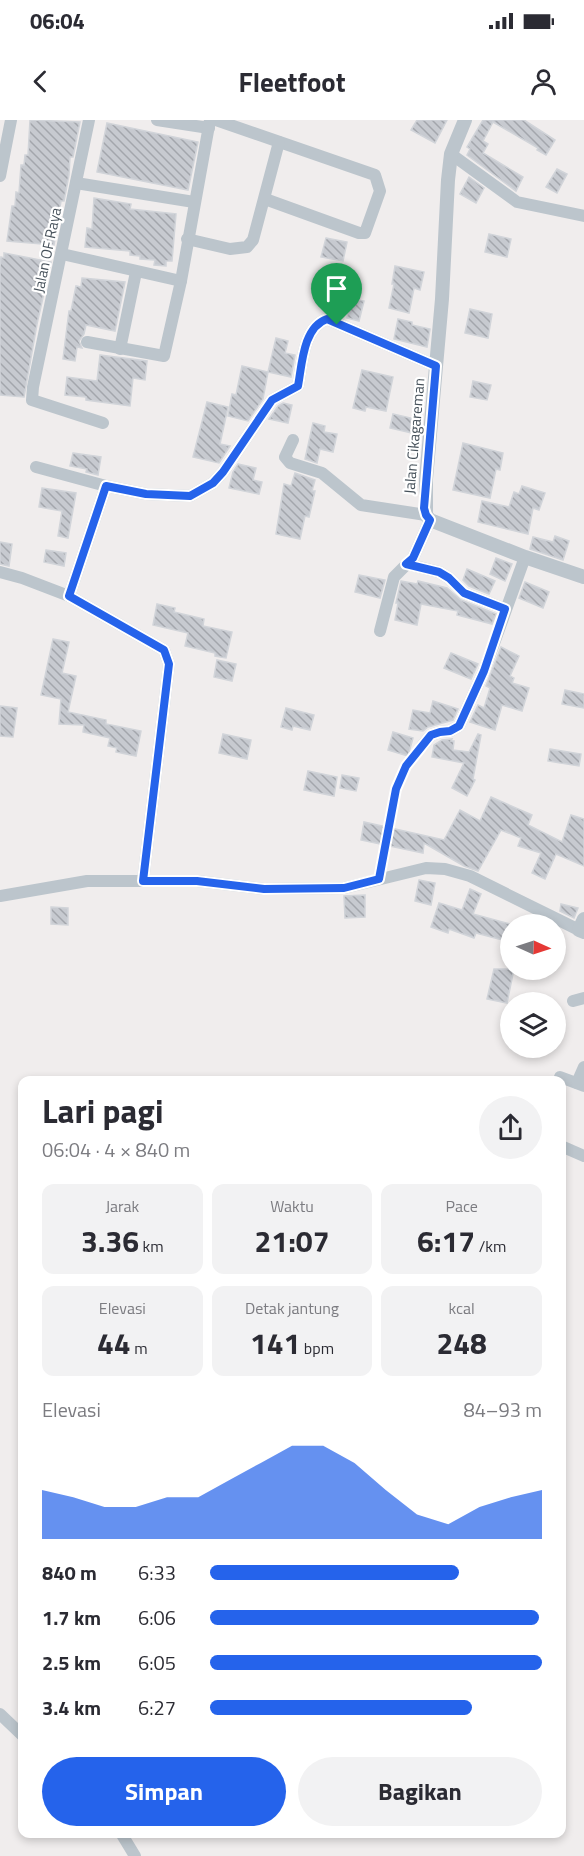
<!DOCTYPE html>
<html lang="id">
<head>
<meta charset="utf-8">
<style>
  :root { --surface:#fff; --page:#f2f2f3; --text:#2b2b33; --muted:#7c7c81; --accent:#2563eb }
  body { margin:0; font-family:"Titillium Web",sans-serif; background:var(--page); color:var(--text); height:100vh; display:flex; flex-direction:column; font-size:22px; white-space:nowrap }
  * { box-sizing:border-box; margin:0 }
  p { font-size:20px; color:var(--muted) }
  .icon { flex:none; width:33px; height:33px; fill:none; stroke:currentColor; stroke-width:2; stroke-linecap:round; stroke-linejoin:round }
  .map { position:relative; flex:1; overflow:hidden }
  .details { position:absolute; left:18px; top:956px; width:548px; height:762px; display:flex; flex-direction:column; background:var(--surface); border-radius:12px; box-shadow:0 3px 9px #0003 }
  .details>* { flex:none }
  .needle { width:39px; rotate:93deg }
  .tools { position:absolute; left:500px; top:794px; display:grid; gap:12px }
  .tools a { display:grid; place-items:center; width:66px; height:66px; border-radius:50%; background:var(--surface); box-shadow:0 3px 9px #0003; font-size:30px }
  .pin { position:absolute; display:grid; place-items:center; width:51px; height:51px; color:#fff; margin:-62px -26px; border-radius:50% 50% 50% 0; rotate:-45deg; box-shadow:0 0 6px #0007 }
  .pin .icon { rotate:45deg }
  .round { display:grid; place-items:center; flex:none; width:63px; height:63px; border-radius:32px; background:var(--page) }
  .summary { display:flex; align-items:center; justify-content:space-between; height:102px; padding:0 24px }
  h1 { font-size:33px; font-weight:700; line-height:45px }
  .stats { display:grid; grid-template-columns:repeat(3,1fr); gap:9px; height:102px; padding:6px 24px }
  .stats div { display:grid; align-content:center; border-radius:12px; background:var(--page); text-align:center }
  .stats b { font-size:30px; font-weight:700 }
  .stats small { font-size:16px; font-weight:400 }
  .stats p { font-size:16px }
  .chart { height:168px; padding:12px 24px }
  .chart p { display:flex; justify-content:space-between }
  .chart svg { width:100%; height:108px; margin-top:6px; fill:var(--accent); opacity:.7 }
  .cta { display:flex; gap:12px; margin-top:auto; padding:12px 24px }
  .cta a { flex:1; height:69px; border-radius:36px; background:var(--accent); color:#fff; font-size:24px; font-weight:700; line-height:69px; text-align:center }
  .cta a+a { background:var(--page); color:var(--text) }
  ul { padding:0 24px; list-style:none; font-size:20px }
  li { display:grid; grid-template-columns:96px 72px 1fr; align-items:center; height:45px }
  li i { height:15px; border-radius:8px; background:var(--accent) }
  .status { display:flex; justify-content:space-between; align-items:center; height:42px; padding:0 30px; background:var(--surface); direction:ltr }
  .status svg { height:16px; fill:currentColor }
  header { display:flex; justify-content:space-between; align-items:center; height:78px; padding:0 24px; background:var(--surface); font-size:27px; font-weight:700 }
  .map>svg:first-child { display:block }
  .building { fill:url(#building-back-hatch); stroke:#d1d4d9; stroke-width:1.5 }
  .lines { fill:none; stroke-linecap:round; stroke-linejoin:round }
  .path { stroke:#76c99e; stroke-width:2; stroke-dasharray:4.5 3; stroke-linecap:butt }
  .minor { stroke:#bcc5cc; stroke-width:12 }
  .tertiary { stroke:#bcc5cc; stroke-width:14 }
  .route-casing { stroke:#fff; stroke-width:12 }
  .route { stroke:#2563eb; stroke-width:8 }
  .labels { text-anchor:middle; dominant-baseline:central; stroke-width:4.5; stroke-linejoin:round; paint-order:stroke }
  .street-label { font-size:15px; fill:#46515a; stroke:#fff }
</style>
</head>
<body>
<div class="status"><b>06:04</b><svg viewBox="0 0 49 12"><path d="M0 12V9h3v3zM5 12V6h3v6zM10 12V3h3v9zM15 12V0h3v12zM26 1h20v11H26zM47 4h2v5h-2z"/></svg></div>
<header><svg class="icon" aria-label="back" viewBox="0 0 24 24"><path d="M15 5l-7 7 7 7"/></svg>Fleetfoot<svg class="icon" aria-label="person" viewBox="0 0 24 24"><circle cx="12" cy="8" r="4"/><path d="M4 21q1-7 8-7t8 7"/></svg></header>
<div class="map">
<svg width="584" height="1736" viewBox="0 0 584 1736">
  <defs>
    <pattern id="building-back-hatch" width="6" height="6" patternUnits="userSpaceOnUse" patternTransform="scale(1.5)"><rect width="6" height="6" fill="#c7cad0"/><path d="M-1 5l2 2M0 0l6 6M5-1l2 2" fill="none" stroke="#a3a6ac"/></pattern>
  </defs>
  <rect width="100%" height="100%" fill="#f0eded"/>
  <g class="building">
    <path d="M30 0 80 2 73 37H70L69 55 64 81H61L54 125 7 121 12 86H15L16 72 19 73 21 45H24L25 35H28Z"/>
    <path d="M417 0H447L435 23 411 10Z"/>
    <path d="M483 0H524L555 20 546 35 537 30 538 28 493 2 483 21 488 24 483 33 523 57 516 71 467 35 470 29 467 27Z"/>
    <path d="M107 3 198 22 188 70 97 52Z"/>
    <path d="M557 49 567 54 557 73 546 67Z"/>
    <path d="M469 57 484 68 476 83 460 74Z"/>
    <path d="M94 78 131 84 130 89 176 94 172 141H166V146L154 145 155 140 140 139V136L130 135V131L85 127 87 108 92 109Z"/>
    <path d="M489 114 511 119 507 137 485 132Z"/>
    <path d="M326 118 347 122 343 141 321 137Z"/>
    <path d="M4 133 51 142 37 204 24 277 0 275V147L1 137 4 138Z"/>
    <path d="M395 146 424 152 420 170 414 168 409 193 389 188 394 164H392Z"/>
    <path d="M82 158 125 162 115 211 86 205 84 214 79 221 82 228 77 227 75 241 63 239 69 191H71L76 166 81 167Z"/>
    <path d="M351 179 364 181 359 201 347 198Z"/>
    <path d="M470 189 492 194 488 218 465 213Z"/>
    <path d="M398 199 412 202V205L430 209 427 227 394 219Z"/>
    <path d="M276 218 288 221 285 233 295 235 291 257 268 252Z"/>
    <path d="M100 235 147 241 145 260 133 258 130 286 86 280V277L65 275 67 257 97 261Z"/>
    <path d="M242 246 268 252 263 279 248 301 228 296 232 274 236 275Z"/>
    <path d="M362 250 393 257 386 291 366 287 365 291 353 288Z"/>
    <path d="M473 261 491 265 487 280 470 277Z"/>
    <path d="M207 282 228 287 220 324 230 326 219 343 193 337Z"/>
    <path d="M283 283 292 285 288 303 269 299 278 286Z"/>
    <path d="M393 294 415 299 412 313 390 308Z"/>
    <path d="M313 303 325 306 324 312 337 314 333 332 320 329 317 343 305 339Z"/>
    <path d="M463 323 503 333 500 350 496 349 490 378 453 370Z"/>
    <path d="M73 333 101 337 98 355 86 352 87 349 70 346Z"/>
    <path d="M238 344 256 348 253 360 262 362 259 374 229 368 233 352Z"/>
    <path d="M295 353 315 360 312 371H315L309 397 305 396 300 419 276 414 284 364 291 366Z"/>
    <path d="M522 366 545 373 539 390 533 388 528 414 478 402 482 381 509 387 514 372 519 374Z"/>
    <path d="M42 368 76 373 68 418 58 416 62 391 39 387Z"/>
    <path d="M555 416 569 421 563 440 530 429 533 417 553 422Z"/>
    <path d="M0 422 12 424 9 446 0 444Z"/>
    <path d="M46 430 66 433 64 446 44 442Z"/>
    <path d="M496 438 512 444 505 461 490 454Z"/>
    <path d="M467 449 495 461 489 474 469 466 463 460Z"/>
    <path d="M359 455 385 460 380 478 355 472Z"/>
    <path d="M401 461 417 464 418 461 447 468 461 480 496 494 492 504 457 495 458 491 421 484 417 505 395 500 398 483H396Z"/>
    <path d="M525 462 549 472 543 488 519 478Z"/>
    <path d="M157 484 175 488 174 492 204 499 203 506 232 512 226 538 215 536V533L185 526 188 513 153 505Z"/>
    <path d="M53 519 69 522 62 553 76 556 68 592 106 600V604L141 611 136 636 116 632 117 628 108 626 110 618 83 612 84 605 59 604 61 579 41 575Z"/>
    <path d="M501 527 519 536 510 556 514 558 512 563 529 568 522 591 502 585 495 610 470 602 478 585 484 588 490 568 486 566Z"/>
    <path d="M451 533 478 544 471 559 444 548Z"/>
    <path d="M217 540 236 544 232 561 214 557Z"/>
    <path d="M565 570 584 574V588L562 584Z"/>
    <path d="M433 581 458 589 453 600 428 607 423 611 409 609 413 590 430 593Z"/>
    <path d="M0 586 17 588 13 617 0 616Z"/>
    <path d="M286 588 314 595 310 610 293 606 292 610 281 607Z"/>
    <path d="M393 612 413 618 408 636 388 630Z"/>
    <path d="M223 614 251 620 247 639 219 633Z"/>
    <path d="M478 614 481 615 473 659 475 660 467 676 452 668 464 643 432 637 434 625 442 620 452 619 451 621H454L453 630 469 632Z"/>
    <path d="M550 629 581 634 579 646 548 641Z"/>
    <path d="M308 651 337 657 334 676 304 670Z"/>
    <path d="M342 655 359 658 356 671 340 668Z"/>
    <path d="M491 677 532 695 528 705 562 722 571 695 584 699V746L556 734 545 759 532 753 541 733 518 726 521 718 501 710 478 751 464 746 424 723 423 733 361 720 364 702 444 720 460 690 480 701Z"/>
    <path d="M419 760 435 763 431 785 415 781Z"/>
    <path d="M470 769 481 774 473 794 510 804V822L476 813 474 818 449 809 448 813 431 807 439 783 462 790Z"/>
    <path d="M365 775V797L345 798 344 776Z"/>
    <path d="M561 784 578 788 574 798 560 791Z"/>
    <path d="M51 787 68 788V805L51 804Z"/>
    <path d="M494 849H514L507 883 487 879Z"/>
  </g>
  <g class="lines">
    <path class="path" d="M381 746C387 709 391 666 415 636"/>
    <g class="minor">
      <path d="M89 0 33 267 32 280 103 303"/>
      <path d="M157 0 209 8"/>
      <path d="M216 0 375 55 380 71 365 113H359L265 79"/>
      <path d="M451 34 517 82 584 96"/>
      <path d="M0 56 11 0"/>
      <path d="M76 63 194 82"/>
      <path d="M187 119 230 129 247 127 253 120 279 22"/>
      <path d="M62 134 181 161"/>
      <path d="M87 222 164 236 181 161 210 0"/>
      <path d="M120 229 136 152"/>
      <path d="M293 320 285 337 290 343 322 353 361 385 426 395"/>
      <path d="M36 347 106 366 146 374 190 376 213 363 223 352 272 280 298 266C302 245 303 207 327 199L436 246"/>
      <path d="M407 444 439 452 449 458 464 473 505 489"/>
      <path d="M0 452 22 458 69 476 164 530 169 544 143 761"/>
      <path d="M69 476 106 366"/>
      <path d="M380 511 394 457 413 438 430 400"/>
      <path d="M422 626 431 615 440 612 450 611 459 606 484 551 525 437"/>
      <path d="M0 776 87 761H197L264 769 344 768 426 748 445 749 470 756 579 810"/>
      <path d="M573 881 584 878"/>
      <path d="M560 957 584 966"/>
      <path d="M577 963 584 947"/>
      <path d="M561 1026 584 1036"/>
      <path d="M0 1594 22 1615"/>
      <path d="M121 1713 135 1736"/>
    </g>
    <g class="tertiary">
      <path d="M465 0 451 34 448 60 442 179 426 359V395L430 400 525 437 584 457"/>
      <path d="M584 799 579 810 584 812"/>
    </g>
  </g>
  <g class="lines">
    <g class="route-casing">
      <path id="route" d="M327 199 436 246 424 388 426 395 430 400 413 438 406 444 439 452 449 458 464 473 505 489 484 551 459 606 450 611 440 612 431 615 406 646 396 669 379 759 344 768 264 769 197 761H143L169 544 164 530 69 476 106 366 146 374 190 376 213 363 223 352 272 280 298 266C302 245 303 207 327 199Z"/>
    </g>
    <use href="#route" class="route"/>
  </g>
  <g class="labels">
    <g class="street-label">
      <text transform="translate(47 130) rotate(-78)">Jalan OF Raya</text>
      <text transform="translate(414 316) rotate(-85)">Jalan Cikagareman</text>
    </g>
  </g>
</svg>
<div class="tools">
<a><svg class="needle" viewBox="-14 -14 28 28"><path d="M0-13l5 13h-10z" fill="#e53935"/><path d="M0 13l5-13h-10z" fill="#7c7c81"/></svg></a>
<a><svg class="icon" aria-label="layers" viewBox="0 0 24 24"><path d="M12 4l9 5-9 5-9-5zM3 14l9 5 9-5"/></svg></a>
</div>
<div class="pin" style="left:337px;top:205px;background:#1e9e55"><svg class="icon" aria-label="arrive" viewBox="0 0 24 24"><path d="M6 21V4h12l-3 4 3 4H6"/></svg></div>
<section class="details">
<div class="summary"><div><h1>Lari pagi</h1><p>06:04 · 4 × 840 m</p></div><a class="round"><svg class="icon" aria-label="share" viewBox="0 0 24 24"><path d="M12 15V3M7 8l5-5 5 5M5 13v7h14v-7"/></svg></a></div>
<div class="stats">
<div><p>Jarak</p><b>3.36<small> km</small></b></div>
<div><p>Waktu</p><b>21:07</b></div>
<div><p>Pace</p><b>6:17<small> /km</small></b></div>
</div>
<div class="stats">
<div><p>Elevasi</p><b>44<small> m</small></b></div>
<div><p>Detak jantung</p><b>141<small> bpm</small></b></div>
<div><p>kcal</p><b>248</b></div>
</div>
<div class="chart"><p><span>Elevasi</span>84–93 m</p>
<svg viewBox="0 0 160 44" preserveAspectRatio="none"><path d="M0 44V24L10 27L20 31L30 31L40 27L50 27L60 20L70 13L80 6L90 6L100 13L110 24L120 34L130 38L140 31L150 27L160 24V44z"/></svg>
</div>
<ul>
<li><b>840 m</b>6:33<i style="width:75%"></i></li>
<li><b>1.7 km</b>6:06<i style="width:99%"></i></li>
<li><b>2.5 km</b>6:05<i style="width:100%"></i></li>
<li><b>3.4 km</b>6:27<i style="width:79%"></i></li>
</ul>
<div class="cta"><a>Simpan</a><a>Bagikan</a></div>
</section>
</div>
</body>
</html>
